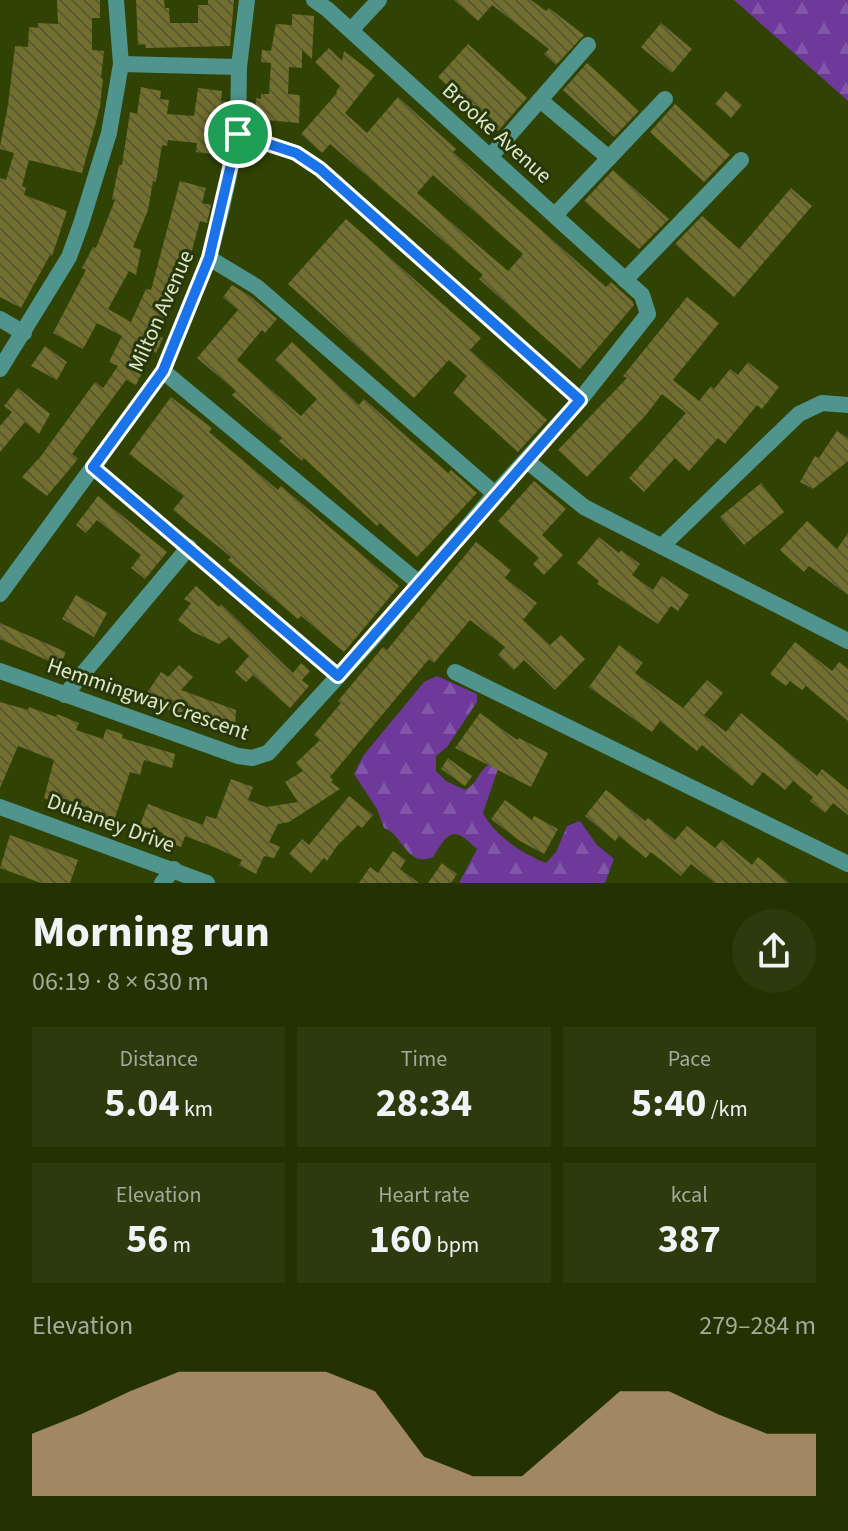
<!DOCTYPE html>
<html lang="en">
<head>
<meta charset="utf-8">
<style>
  :root { --surface:#243203; --page:#2c3a0d; --text:#f1f3f6; --muted:#a3aa9a; --accent:#d6ab8b }
  body { margin:0; font-family:"Source Sans 3",sans-serif; background:var(--page); color:var(--text); height:100vh; display:flex; flex-direction:column; font-size:30px; white-space:nowrap }
  * { box-sizing:border-box; margin:0 }
  p { font-size:26px; color:var(--muted) }
  .icon { flex:none; width:44px; height:44px; fill:none; stroke:currentColor; stroke-width:2; stroke-linecap:round; stroke-linejoin:round }
  .map { position:relative; height:883px; overflow:hidden }
  .side { display:flex; flex-direction:column; background:var(--surface); flex:1 }
  .side>* { flex:none }
  .pin { position:absolute; display:grid; place-items:center; width:68px; height:68px; color:#fff; margin:-34px; border:4px solid #fff; border-radius:50%; box-shadow:0 2px 8px #0007 }
  .round { display:grid; place-items:center; flex:none; width:84px; height:84px; border-radius:42px; background:var(--page) }
  .summary { display:flex; align-items:center; justify-content:space-between; height:136px; padding:0 32px }
  h1 { font-size:44px; font-weight:700; line-height:60px }
  .stats { display:grid; grid-template-columns:repeat(3,1fr); gap:12px; height:136px; padding:8px 32px }
  .stats div { display:grid; align-content:center; border-radius:0px; background:var(--page); text-align:center }
  .stats b { font-size:40px; font-weight:700 }
  .stats small { font-size:22px; font-weight:400 }
  .stats p { font-size:22px }
  .chart { height:224px; padding:16px 32px }
  .chart p { display:flex; justify-content:space-between }
  .chart svg { width:100%; height:144px; margin-top:8px; fill:var(--accent); opacity:.7 }
  .map>svg:first-child { display:block }
  .forest { fill:url(#forest-firs) }
  .building { fill:url(#building-back-hatch); fill-rule:evenodd }
  .lines { fill:none; stroke-linecap:round; stroke-linejoin:round }
  .minor { stroke:#4f958d; stroke-width:16 }
  .tertiary { stroke:#4f958d; stroke-width:16 }
  .route-casing { stroke:#fff; stroke-width:16 }
  .route { stroke:#1a73e8; stroke-width:10 }
  .labels { text-anchor:middle; dominant-baseline:central; stroke-width:6; stroke-linejoin:round; paint-order:stroke }
  .street-label { font-size:22px; fill:#dbe8c9; stroke:#28370a }
</style>
</head>
<body>
<div class="map">
<svg width="848" height="883" viewBox="0 0 848 883">
  <defs>
    <pattern id="forest-firs" width="22" height="20" patternUnits="userSpaceOnUse" patternTransform="scale(2)"><rect width="22" height="20" fill="#6e399b"/><path d="M5 1l3.5 6h-7zM16 11l3.5 6h-7z" fill="#8256a8"/></pattern>
    <pattern id="building-back-hatch" width="6" height="6" patternUnits="userSpaceOnUse" patternTransform="scale(2)"><rect width="6" height="6" fill="#736f2f"/><path d="M-1 5l2 2M0 0l6 6M5-1l2 2" fill="none" stroke="#5a5a36"/></pattern>
  </defs>
  <rect width="100%" height="100%" fill="#304304"/>
  <g class="forest">
    <path d="M734 0H848V101Z"/>
    <path d="M437 676 477 694V702L447 747 436 756V771L446 781 465 790C478 784 479 768 493 762L499 766 483 813C495 836 523 854 546 863L556 852 567 826 580 821 597 845 614 859 605 883H459L477 849C453 826 450 830 433 857 406 868 404 835 384 828L377 809 354 774 363 756 424 682Z"/>
  </g>
  <g class="building">
    <path d="M57 0H100V18H92V50L104 51 101 78H103L100 107 82 173 29 160 22 186 26 188 24 195 67 211 52 256 50 255 21 308 0 297V178L6 180 14 153 0 149V146L8 105 15 46 28 47 29 27 38 28V23L58 24Z"/>
    <path d="M136 0H164L165 8H169L170 23H198V5H208V0H234L230 46 146 48 145 44 138 45Z"/>
    <path d="M454 0H531L546 11 549 8 584 35 556 65 544 54 549 49 492 5 478 21Z"/>
    <path d="M292 14 314 16 312 59 302 50V68L289 67 288 94 300 95 299 123 255 119 256 98 261 99V94H269L271 63 261 62 262 50 271 51 276 24 292 25Z"/>
    <path d="M661 23 692 49 672 73 641 47Z"/>
    <path d="M468 44 527 98 498 131 438 77Z"/>
    <path d="M329 48 342 61 344 51 375 75 345 113 367 133 398 97 456 149 453 152 531 221 606 287 611 282 632 301 634 305 580 369 479 279 483 275 400 204 330 144 322 153 301 134 337 93 336 92 340 86 315 62ZM433 175 523 254 508 271 417 193Z"/>
    <path d="M587 63 639 111 614 137 563 90Z"/>
    <path d="M141 87 161 91 160 99 169 100 167 114 194 116 198 88 222 91 221 101 227 102V119L223 122 220 155 196 152 197 143 168 140 167 146 162 145 156 182 153 181 148 210 133 247 141 250 136 275 129 271 108 309 131 322 146 289 151 290 180 181 206 188 202 203 211 205 207 223 200 221 187 269H189L180 292 176 290 157 335 163 338 156 353 152 351 136 385 126 380 72 454 78 459 47 496 22 477 41 456 95 382 103 388 118 366 109 362 122 336 97 323 83 349 53 333 86 270 82 268 93 247 96 248 115 200 112 199 119 165H122L130 112 137 114Z"/>
    <path d="M726 91 742 105 731 118 715 104Z"/>
    <path d="M675 104 730 155 704 182 650 132Z"/>
    <path d="M613 170 669 219 639 249 584 201Z"/>
    <path d="M791 188 812 206 734 297 675 244 702 216 739 249Z"/>
    <path d="M346 219 481 338 470 350 547 420 518 452 453 393 467 376 449 360 414 398 288 284Z"/>
    <path d="M232 285 250 296 277 319 265 333 262 330 237 360 301 416 317 399 275 360 292 342 359 405 364 399 448 473 451 470 477 493 417 557 380 523 377 526 304 458 302 461 279 441 282 438 232 395 236 391 197 358 238 310 223 297Z"/>
    <path d="M687 297 719 323 673 380 699 401 711 386 714 389 730 369 738 375 748 362 779 387 762 409 757 405 725 444 718 438 689 471 675 458 644 492 629 478 686 413 662 394 645 416 587 477 558 450 627 378 623 376Z"/>
    <path d="M45 346 67 362 57 380 31 366Z"/>
    <path d="M18 388 50 414 39 434 25 422 0 452V426L12 412 4 406Z"/>
    <path d="M171 397 212 428 209 432 278 490 281 486 399 586 344 652 301 616 298 619 228 560 231 557 173 510 184 496 129 454Z"/>
    <path d="M837 431 848 438V461L813 489 800 482 815 456 819 458Z"/>
    <path d="M534 481 566 509 542 535 563 555 544 575 533 564 539 558 498 521Z"/>
    <path d="M761 483 784 512 744 545 720 517Z"/>
    <path d="M98 496 167 552 145 579 131 568 141 555 97 520 86 533 76 525Z"/>
    <path d="M807 521 837 549 848 533V595L809 566 804 572 780 550Z"/>
    <path d="M599 537 619 553 621 550 640 564 632 575 653 590 662 576 689 595 678 611 671 606 658 624 597 584 599 581 577 563Z"/>
    <path d="M476 542 511 570 505 578 537 603 523 620 550 645 561 635 585 659 555 690 524 660 514 670 498 655 505 647 470 620 434 663 429 659 330 777 333 780 331 782 340 789 289 822 278 824 269 842 280 847 274 858 264 856 256 874 239 865 242 860 214 847 185 836 181 847 161 840 163 833 140 825 148 804 203 825 206 816 216 819 231 779 253 787 248 800 266 807 298 802 285 782 303 771 296 763 320 740 314 735 341 703 338 701 383 647 387 650Z"/>
    <path d="M196 586 219 607 221 604 293 673 301 663 310 671 302 680 309 686 290 708 253 675 246 682 235 672 249 656 229 637 219 644 193 632 178 620 191 603 184 599Z"/>
    <path d="M76 595 107 613 94 637 62 619Z"/>
    <path d="M0 623 66 652 60 666 0 639Z"/>
    <path d="M795 642 832 671 839 662 848 669V721L806 686 802 690 790 681 786 686 770 674Z"/>
    <path d="M619 645 643 663 635 673 683 708 707 680 723 693 704 715 726 732 741 713 817 776 822 769 848 790V815L833 803 825 813 810 801 813 797 793 781 785 790 763 772 752 786 702 745 697 751 660 721 652 732 589 687Z"/>
    <path d="M179 665 193 677 181 690 236 710 235 727 204 716 194 718 181 713 179 716 145 696 161 672 168 677Z"/>
    <path d="M0 702 28 710 29 707 56 717 57 714 79 723 76 730 103 739 106 729 123 734 122 738 175 754 172 768 144 760 140 775 130 772 113 824 86 815 89 806 67 809 44 798 54 760 18 746 0 788Z"/>
    <path d="M480 713 517 740 519 738 548 753 531 787 455 748Z"/>
    <path d="M448 758 472 776 465 786 441 769Z"/>
    <path d="M606 790 645 821 648 818 675 840 687 826 715 848 722 840 752 865 758 857 789 883H715L691 864 681 876 651 852 646 858 619 836 615 841 585 816Z"/>
    <path d="M349 796 373 815 362 828 358 825 337 846 327 861 324 858 311 873 289 854 302 839 309 845Z"/>
    <path d="M505 800 532 820 534 816 558 829 544 854 520 841 491 819Z"/>
    <path d="M10 835 78 860 70 883H41L0 868Z"/>
    <path d="M393 851 406 860 400 869 419 883H359L370 867 378 873Z"/>
    <path d="M442 863 457 874 451 883H428Z"/>
  </g>
  <g class="lines">
    <g class="minor">
      <path d="M351 30 379 0"/>
      <path d="M121 64 239 67"/>
      <path d="M540 100 609 158"/>
      <path d="M238 134 296 153 320 169 580 400"/>
      <path d="M490 157 588 45"/>
      <path d="M555 215 665 99"/>
      <path d="M209 258 257 287 495 494"/>
      <path d="M625 280 741 160"/>
      <path d="M0 319 24 333"/>
      <path d="M0 369 69 257 81 224 109 133 121 64 116 0"/>
      <path d="M163 371 419 583"/>
      <path d="M527 461 584 507 848 641"/>
      <path d="M93 467 338 676"/>
      <path d="M662 546 799 414 822 403 848 405"/>
      <path d="M0 594 163 371 209 258 222 207 238 134 239 67 247 0"/>
      <path d="M0 671 238 756 252 758 268 753 373 638 495 494 580 400 648 314 642 295 327 9 314 0"/>
      <path d="M455 672 848 864"/>
      <path d="M65 695 189 547"/>
      <path d="M162 883 174 869"/>
    </g>
    <path class="tertiary" d="M0 807 207 883"/>
  </g>
  <g class="lines">
    <g class="route-casing">
      <path id="route" d="M238 134 296 153 320 169 580 400 338 676 93 467 163 371 209 258Z"/>
    </g>
    <use href="#route" class="route"/>
  </g>
  <g class="labels">
    <g class="street-label">
      <text transform="translate(497 133) rotate(42)">Brooke Avenue</text>
      <text transform="translate(161 311) rotate(-66)">Milton Avenue</text>
      <text transform="translate(148 699) rotate(19)">Hemmingway Crescent</text>
      <text transform="translate(111 823) rotate(20)">Duhaney Drive</text>
    </g>
  </g>
</svg>
<div class="pin" style="left:238px;top:134px;background:#1e9e55"><svg class="icon" aria-label="arrive" viewBox="0 0 24 24"><path d="M6 21V4h12l-3 4 3 4H6"/></svg></div>
</div>
<section class="side">
<div class="summary"><div><h1>Morning run</h1><p>06:19 · 8 × 630 m</p></div><a class="round"><svg class="icon" aria-label="share" viewBox="0 0 24 24"><path d="M12 15V3M7 8l5-5 5 5M5 13v7h14v-7"/></svg></a></div>
<div class="stats">
<div><p>Distance</p><b>5.04<small> km</small></b></div>
<div><p>Time</p><b>28:34</b></div>
<div><p>Pace</p><b>5:40<small> /km</small></b></div>
</div>
<div class="stats">
<div><p>Elevation</p><b>56<small> m</small></b></div>
<div><p>Heart rate</p><b>160<small> bpm</small></b></div>
<div><p>kcal</p><b>387</b></div>
</div>
<div class="chart"><p><span>Elevation</span>279–284 m</p>
<svg viewBox="0 0 160 44" preserveAspectRatio="none"><path d="M0 44V25L10 19L20 12L30 6L40 6L50 6L60 6L70 12L80 32L90 38L100 38L110 25L120 12L130 12L140 19L150 25L160 25V44z"/></svg>
</div>
</section>
</body>
</html>
